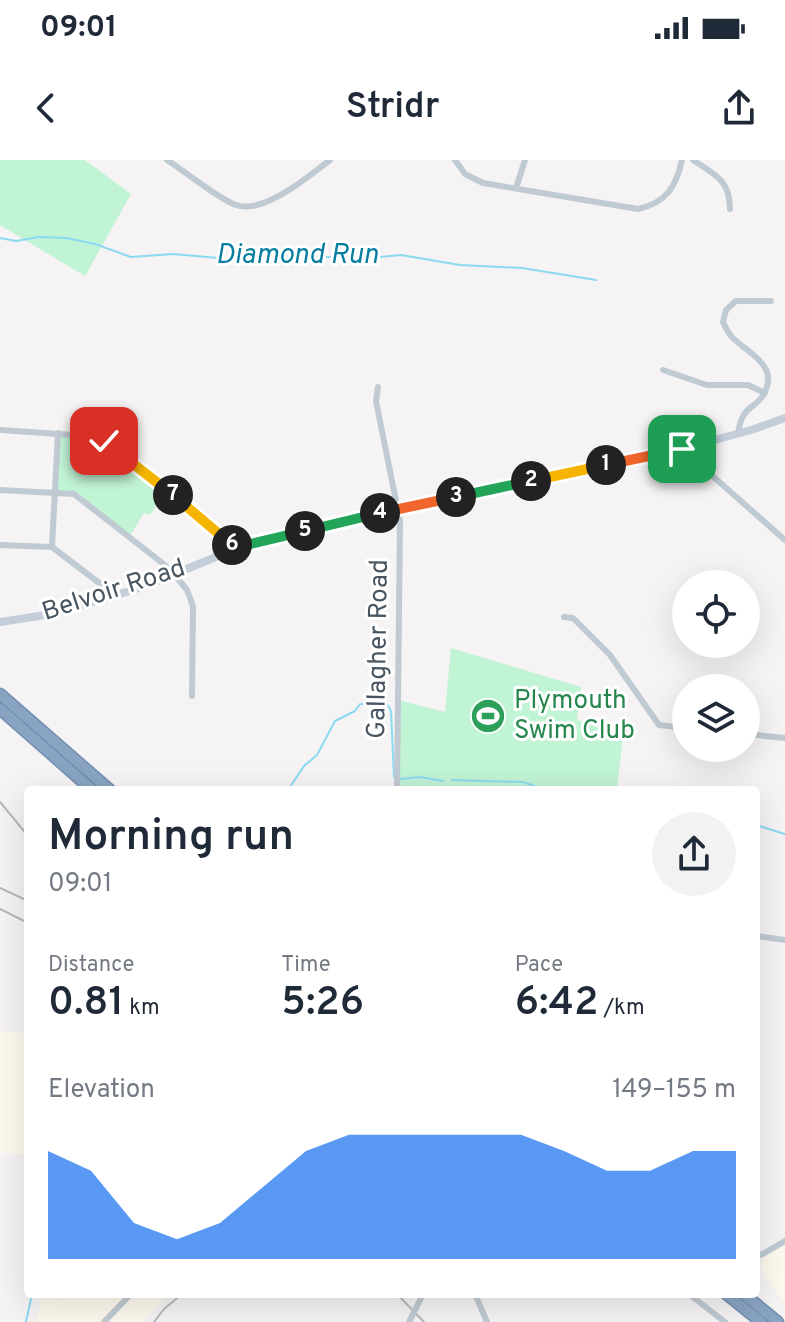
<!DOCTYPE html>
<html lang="en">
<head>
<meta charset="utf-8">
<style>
  :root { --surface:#fff; --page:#f2f2f3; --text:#1f2937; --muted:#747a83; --accent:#136fef }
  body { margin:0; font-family:Overpass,sans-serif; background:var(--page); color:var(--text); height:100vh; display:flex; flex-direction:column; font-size:30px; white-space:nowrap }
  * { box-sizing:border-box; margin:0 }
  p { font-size:26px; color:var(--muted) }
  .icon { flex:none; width:44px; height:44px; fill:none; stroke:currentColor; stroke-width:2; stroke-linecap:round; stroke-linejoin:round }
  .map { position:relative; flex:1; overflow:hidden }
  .panel { position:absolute; left:24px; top:626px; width:736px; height:512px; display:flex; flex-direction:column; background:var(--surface); border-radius:8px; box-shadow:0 8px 32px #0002 }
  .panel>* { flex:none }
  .controls { position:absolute; left:672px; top:410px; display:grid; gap:16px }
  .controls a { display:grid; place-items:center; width:88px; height:88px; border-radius:50%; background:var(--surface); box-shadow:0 8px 32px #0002; font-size:40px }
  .pin { position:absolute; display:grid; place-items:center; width:68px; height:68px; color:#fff; margin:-34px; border-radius:16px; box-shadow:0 4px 12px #0006 }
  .km { position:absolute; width:40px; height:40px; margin:-20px; border-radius:50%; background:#222; color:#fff; font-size:22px; line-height:40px; text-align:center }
  .round { display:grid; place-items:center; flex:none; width:84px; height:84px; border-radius:42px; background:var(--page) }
  .overview { display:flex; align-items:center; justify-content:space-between; height:136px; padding:0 24px }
  h1 { font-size:44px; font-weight:600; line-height:60px }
  .metrics { display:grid; grid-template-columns:repeat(3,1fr); gap:12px; height:136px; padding:8px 24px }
  .metrics div { display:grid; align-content:center }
  .metrics b { font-size:40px; font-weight:600 }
  .metrics small { font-size:22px; font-weight:400 }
  .metrics p { font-size:22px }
  .chart { height:224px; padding:16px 24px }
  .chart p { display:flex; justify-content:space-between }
  .chart svg { width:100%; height:144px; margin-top:8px; fill:var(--accent); opacity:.7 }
  .status { display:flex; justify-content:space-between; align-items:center; height:56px; padding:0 40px; background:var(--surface); direction:ltr }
  .status svg { height:22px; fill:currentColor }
  header { display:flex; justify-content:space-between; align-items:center; height:104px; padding:0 24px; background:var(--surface); font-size:36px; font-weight:600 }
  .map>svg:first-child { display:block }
  .commercial { fill:#fdf9ee }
  .green { fill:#c1f3d5 }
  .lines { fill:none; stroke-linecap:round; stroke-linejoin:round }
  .stream { stroke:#8cdaf1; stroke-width:2 }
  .highway-casing { stroke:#748faf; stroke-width:13 }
  .street { stroke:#c0cad2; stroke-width:6 }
  .secondary { stroke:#c3ceda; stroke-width:8 }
  .highway { stroke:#89a4c3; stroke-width:10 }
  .rail { stroke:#b5b8bd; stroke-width:2 }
  .street-bridge { stroke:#c0cad2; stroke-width:6 }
  .split-1-casing { stroke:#fff; stroke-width:16 }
  .split-2-casing { stroke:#fff; stroke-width:16 }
  .split-3-casing { stroke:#fff; stroke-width:16 }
  .split-4-casing { stroke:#fff; stroke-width:16 }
  .split-5-casing { stroke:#fff; stroke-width:16 }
  .split-6-casing { stroke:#fff; stroke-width:16 }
  .split-7-casing { stroke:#fff; stroke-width:16 }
  .split-8-casing { stroke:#fff; stroke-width:16 }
  .split-1 { stroke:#f0652b; stroke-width:10 }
  .split-2 { stroke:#f5b400; stroke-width:10 }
  .split-3 { stroke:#22a559; stroke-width:10 }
  .split-4 { stroke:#f0652b; stroke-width:10 }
  .split-5 { stroke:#22a559; stroke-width:10 }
  .split-6 { stroke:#22a559; stroke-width:10 }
  .split-7 { stroke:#f5b400; stroke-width:10 }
  .split-8 { stroke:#f5b400; stroke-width:10 }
  .labels { text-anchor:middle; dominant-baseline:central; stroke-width:6; stroke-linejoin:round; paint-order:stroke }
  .street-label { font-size:26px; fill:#495662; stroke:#fff }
  .leisure-label { font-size:26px; fill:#27864d; stroke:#fff; text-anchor:start }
  .water-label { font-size:28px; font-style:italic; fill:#077da0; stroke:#fff }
</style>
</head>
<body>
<div class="status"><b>09:01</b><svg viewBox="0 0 49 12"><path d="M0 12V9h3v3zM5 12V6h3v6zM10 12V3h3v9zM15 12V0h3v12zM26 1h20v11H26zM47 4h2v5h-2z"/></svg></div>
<header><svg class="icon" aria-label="back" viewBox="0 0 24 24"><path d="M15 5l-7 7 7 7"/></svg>Stridr<svg class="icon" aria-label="share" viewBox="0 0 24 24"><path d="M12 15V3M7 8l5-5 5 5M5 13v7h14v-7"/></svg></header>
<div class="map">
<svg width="785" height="1162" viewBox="0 0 785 1162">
  <rect width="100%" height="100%" fill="#f5f3f3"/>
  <g class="commercial">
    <path d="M0 871 28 873V994L0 993Z"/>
    <path d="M785 1081V1144L761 1110 763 1094Z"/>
    <path d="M42 1134H169L142 1162H37Z"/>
  </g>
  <g class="green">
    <path d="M0 0H85L131 34 85 116 0 65Z"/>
    <path d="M58 273 104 281 168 331 150 355 144 353 129 377 74 334 55 333Z"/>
    <path d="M451 488 581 527 577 560 623 576 617 630H438L397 627 398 540 445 552Z"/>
  </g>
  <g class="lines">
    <g class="stream">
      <path d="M0 78 16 81 39 77 66 78 95 84 131 97 173 94 253 101 309 96 358 99 401 95 460 105 522 108 596 120"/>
      <path d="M401 619 420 617 443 621"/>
      <path d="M452 620 523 622 545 630"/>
      <path d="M288 630 304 606 317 595 335 561 355 551 360 544H387L391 551 394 617"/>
      <path d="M756 665 785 674"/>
      <path d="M26 1162 32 1134"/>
    </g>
    <g class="highway-casing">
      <g id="highway">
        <path d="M0 534 110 630"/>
        <path d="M0 549 92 630"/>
        <path d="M726 1134 761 1162"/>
        <path d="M744 1134 778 1162"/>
      </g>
    </g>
    <g class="street">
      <path d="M167 0C183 10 220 40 236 45 263 55 309 16 330 0"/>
      <path d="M455 0 465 14 483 23 638 49C666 43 676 27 682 0"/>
      <path d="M693 0C715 15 730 20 730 49"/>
      <path d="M516 28 525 0"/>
      <path d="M663 210 707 225H748L765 233"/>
      <path d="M378 227 376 241 400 361 397 630"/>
      <path d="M0 270 88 276 104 281 206 361 229 380 234 388"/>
      <path d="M738 273C743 242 756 251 765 232 778 205 748 193 733 178 728 173 726 168 723 162L726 150 736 141H771"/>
      <path d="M682 289 785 380"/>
      <path d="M0 330 74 334 170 409 187 430 193 446 192 536"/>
      <path d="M0 385 52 387 111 432 112 436"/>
      <path d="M52 387 58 273"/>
      <path d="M564 457 573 458 610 495 659 565 686 568"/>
      <path d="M746 574 785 578"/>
      <path d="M756 776 785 780"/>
      <path d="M756 1096 763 1094 785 1081"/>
      <path d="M475 1134 487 1162"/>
      <path d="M689 1134 725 1162"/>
      <path d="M104 1162 131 1134"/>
    </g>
    <path class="secondary" d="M0 462 52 454 143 427 245 385 682 289 751 270 785 258"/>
    <use href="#highway" class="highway"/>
    <g class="rail">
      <path d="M0 642 28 676"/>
      <path d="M0 728 28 741"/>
      <path d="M0 749 28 763"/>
      <path d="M397 1134 424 1162"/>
      <path d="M154 1162 164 1149 182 1134"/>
    </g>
    <path class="street-bridge" d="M409 1162 423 1134"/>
  </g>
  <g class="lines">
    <g class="split-1-casing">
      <path id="split-1" d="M606 305 682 289"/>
    </g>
    <g class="split-2-casing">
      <path id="split-2" d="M531 321 606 305"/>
    </g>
    <g class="split-3-casing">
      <path id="split-3" d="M456 337 531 321"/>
    </g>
    <g class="split-4-casing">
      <path id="split-4" d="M380 353 456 337"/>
    </g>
    <g class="split-5-casing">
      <path id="split-5" d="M305 371 380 353"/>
    </g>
    <g class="split-6-casing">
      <path id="split-6" d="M232 385 234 388 305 371"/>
    </g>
    <g class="split-7-casing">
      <path id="split-7" d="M173 335 232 385"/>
    </g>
    <g class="split-8-casing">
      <path id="split-8" d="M104 281 173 335"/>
    </g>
    <use href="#split-1" class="split-1"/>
    <use href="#split-2" class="split-2"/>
    <use href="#split-3" class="split-3"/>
    <use href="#split-4" class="split-4"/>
    <use href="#split-5" class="split-5"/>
    <use href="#split-6" class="split-6"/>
    <use href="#split-7" class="split-7"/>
    <use href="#split-8" class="split-8"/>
  </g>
  <defs>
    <g id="stadium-disc" transform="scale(1.8)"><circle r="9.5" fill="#2e9e5b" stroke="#fff"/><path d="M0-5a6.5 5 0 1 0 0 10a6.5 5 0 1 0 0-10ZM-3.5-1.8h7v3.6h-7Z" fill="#fff"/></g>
  </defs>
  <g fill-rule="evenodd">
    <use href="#stadium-disc" x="488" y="556"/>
  </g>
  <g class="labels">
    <g class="street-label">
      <text transform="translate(114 431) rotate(-18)">Belvoir Road</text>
      <text transform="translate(379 489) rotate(-89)">Gallagher Road</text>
    </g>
    <g class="leisure-label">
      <text x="514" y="541">Plymouth<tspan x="514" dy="30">Swim Club</tspan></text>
    </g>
    <g class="water-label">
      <text x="297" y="96">Diamond Run</text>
    </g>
  </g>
</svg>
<div class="controls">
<a><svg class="icon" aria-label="locate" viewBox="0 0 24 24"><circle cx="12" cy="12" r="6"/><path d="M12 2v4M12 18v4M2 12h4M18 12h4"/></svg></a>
<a><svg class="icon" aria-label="layers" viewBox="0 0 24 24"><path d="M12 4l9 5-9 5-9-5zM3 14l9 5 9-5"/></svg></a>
</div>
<div class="pin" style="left:682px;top:289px;background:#1e9e55"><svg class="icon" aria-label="arrive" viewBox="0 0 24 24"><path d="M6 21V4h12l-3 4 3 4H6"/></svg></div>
<div class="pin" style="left:104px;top:281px;background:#d93025"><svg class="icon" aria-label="check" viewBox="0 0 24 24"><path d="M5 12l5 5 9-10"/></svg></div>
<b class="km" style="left:606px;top:305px">1</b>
<b class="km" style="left:531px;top:321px">2</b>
<b class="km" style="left:456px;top:337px">3</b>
<b class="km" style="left:380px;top:353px">4</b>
<b class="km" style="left:305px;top:371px">5</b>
<b class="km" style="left:232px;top:385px">6</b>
<b class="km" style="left:173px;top:335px">7</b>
<section class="panel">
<div class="overview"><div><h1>Morning run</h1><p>09:01</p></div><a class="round"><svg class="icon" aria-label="share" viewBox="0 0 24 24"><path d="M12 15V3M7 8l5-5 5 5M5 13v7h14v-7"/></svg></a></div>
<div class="metrics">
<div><p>Distance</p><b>0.81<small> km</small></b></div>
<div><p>Time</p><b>5:26</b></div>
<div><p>Pace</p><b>6:42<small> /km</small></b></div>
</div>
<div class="chart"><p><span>Elevation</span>149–155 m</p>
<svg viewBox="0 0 160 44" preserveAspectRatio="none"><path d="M0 44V11L10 17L20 33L30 38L40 33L50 22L60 11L70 6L80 6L90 6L100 6L110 6L120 11L130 17L140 17L150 11L160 11V44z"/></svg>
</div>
</section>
</div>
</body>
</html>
